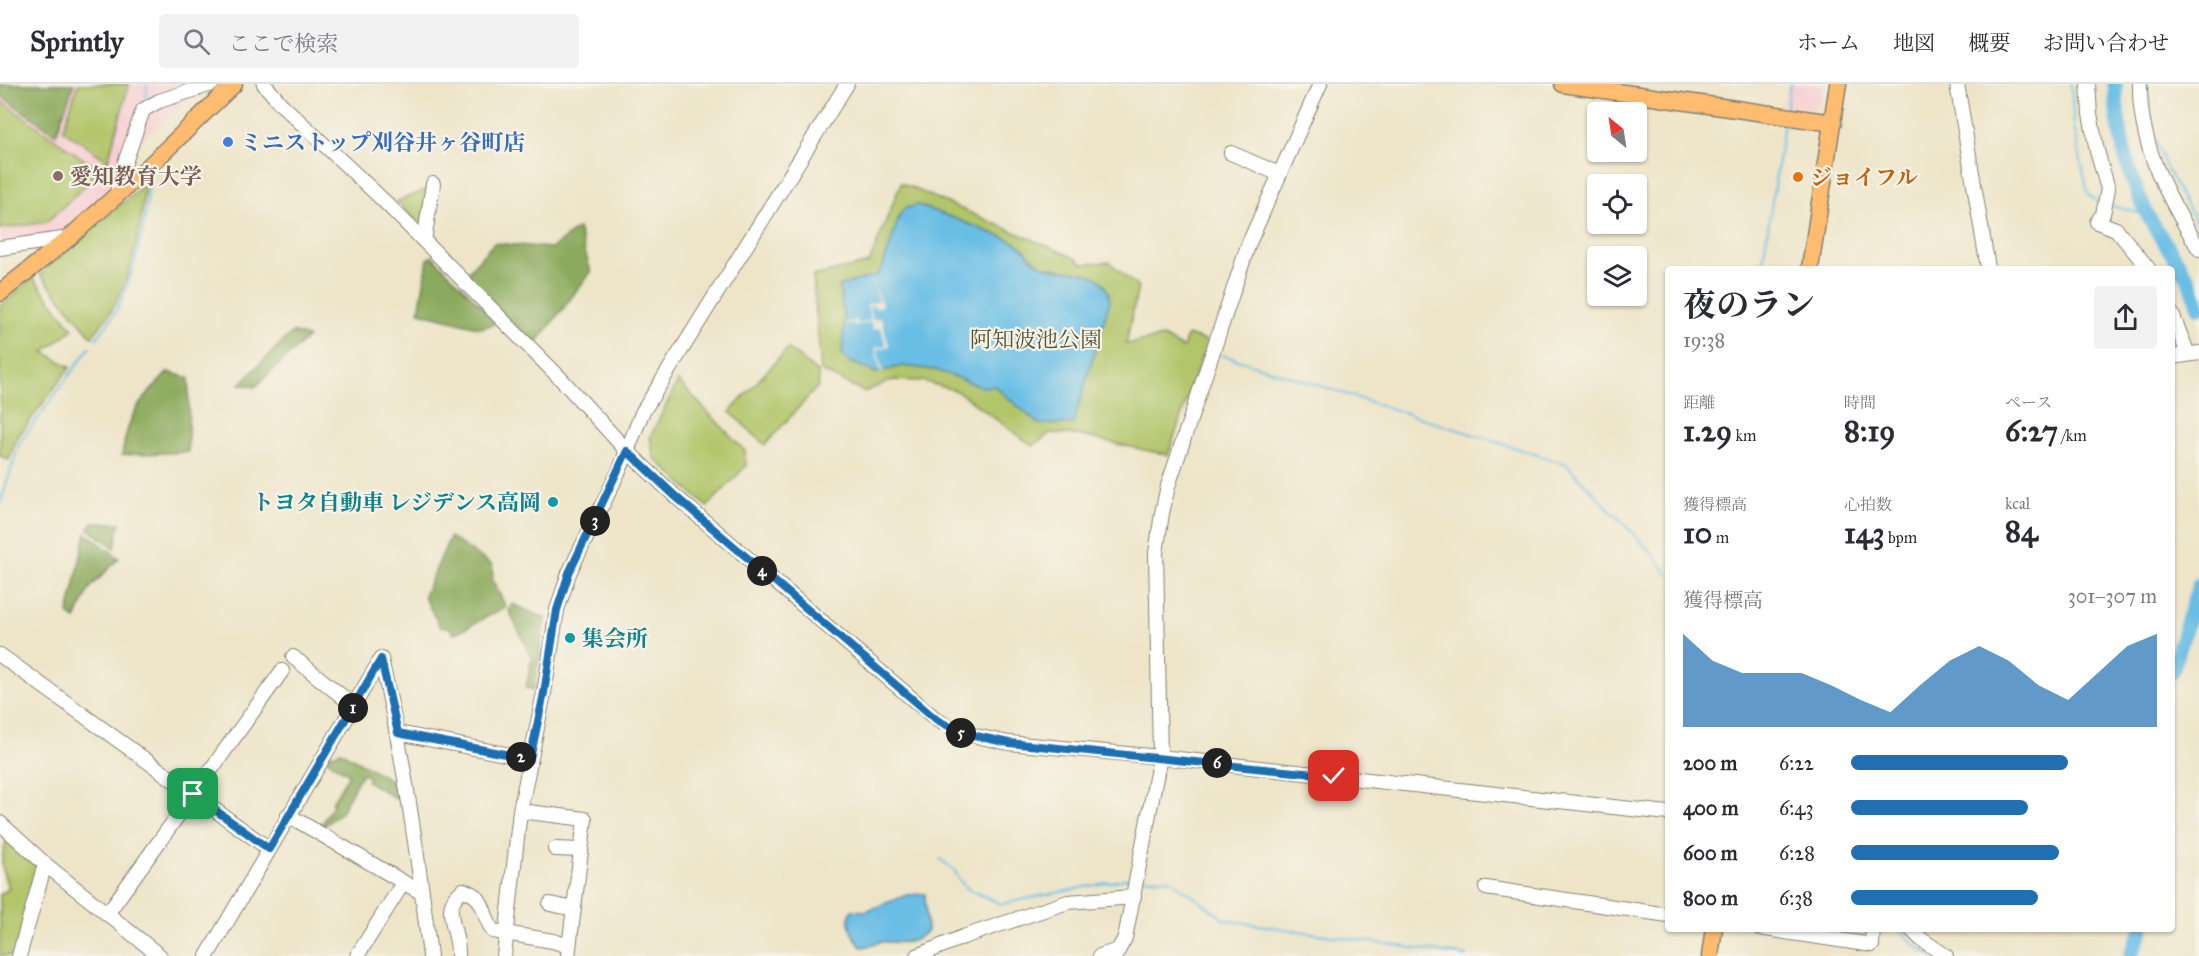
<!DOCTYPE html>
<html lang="ja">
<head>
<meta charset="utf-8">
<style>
  :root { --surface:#fff; --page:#f2f2f3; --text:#2b2b33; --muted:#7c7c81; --line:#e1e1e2; --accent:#1f6fb2 }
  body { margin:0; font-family:"IM FELL Great Primer","Noto Serif JP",serif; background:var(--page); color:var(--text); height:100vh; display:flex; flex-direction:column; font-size:22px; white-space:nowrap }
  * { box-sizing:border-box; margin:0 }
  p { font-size:20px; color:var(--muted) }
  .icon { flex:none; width:33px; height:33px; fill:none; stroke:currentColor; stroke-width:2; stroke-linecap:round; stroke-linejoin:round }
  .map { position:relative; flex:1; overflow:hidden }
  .details { position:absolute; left:1665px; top:182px; width:510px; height:666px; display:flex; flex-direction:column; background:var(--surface); border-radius:6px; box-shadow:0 2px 4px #0004 }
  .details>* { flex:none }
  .needle { width:39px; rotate:330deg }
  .controls { position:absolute; left:1587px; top:18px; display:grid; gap:12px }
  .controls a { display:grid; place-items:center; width:60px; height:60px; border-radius:6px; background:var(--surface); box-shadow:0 2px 4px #0004; font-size:30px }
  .pin { position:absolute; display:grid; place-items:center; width:51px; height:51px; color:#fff; margin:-26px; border-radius:12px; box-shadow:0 3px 9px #0006 }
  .km { position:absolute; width:30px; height:30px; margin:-15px; border-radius:50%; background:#222; color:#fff; font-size:16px; line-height:30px; text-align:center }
  .round { display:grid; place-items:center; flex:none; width:63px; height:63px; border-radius:6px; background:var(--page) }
  .summary { display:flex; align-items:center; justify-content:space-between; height:102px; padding:0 18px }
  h1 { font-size:33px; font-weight:700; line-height:45px }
  .stats { display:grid; grid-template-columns:repeat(3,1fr); gap:9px; height:102px; padding:6px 18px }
  .stats div { display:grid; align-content:center }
  .stats b { font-size:30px; font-weight:700 }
  .stats small { font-size:16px; font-weight:400 }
  .stats p { font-size:16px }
  .chart { height:168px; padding:12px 18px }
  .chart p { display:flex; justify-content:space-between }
  .chart svg { width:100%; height:108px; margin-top:6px; fill:var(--accent); opacity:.7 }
  ul { padding:0 18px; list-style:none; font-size:20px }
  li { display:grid; grid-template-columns:96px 72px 1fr; align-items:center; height:45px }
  li i { height:15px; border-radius:8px; background:var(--accent) }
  header { display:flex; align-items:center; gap:36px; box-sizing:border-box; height:84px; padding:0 30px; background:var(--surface); border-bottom:2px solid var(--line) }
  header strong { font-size:28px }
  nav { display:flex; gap:33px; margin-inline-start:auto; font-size:21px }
  .search { width:420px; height:54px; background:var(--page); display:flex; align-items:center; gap:15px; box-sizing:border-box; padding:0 21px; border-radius:6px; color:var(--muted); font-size:22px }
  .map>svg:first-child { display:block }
  .built { fill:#f7cfd3 }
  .green { fill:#b1c569; stroke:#667042; stroke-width:1.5 }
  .forest { fill:#8caa5d; stroke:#54633c; stroke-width:1.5 }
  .water { fill:#69bee5; stroke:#426d80; stroke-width:1.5 }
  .pier { fill:#eee5c9 }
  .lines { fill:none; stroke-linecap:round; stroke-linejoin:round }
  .stream { stroke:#69bee5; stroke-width:2 }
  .river { stroke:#69bee5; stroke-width:15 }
  .minor-casing { stroke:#858072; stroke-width:16 }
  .major-casing { stroke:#858072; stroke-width:19 }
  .minor { stroke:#fff; stroke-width:14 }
  .major { stroke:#fdbc6f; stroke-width:16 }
  .route-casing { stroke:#fff; stroke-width:12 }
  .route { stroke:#1f6fb2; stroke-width:8 }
  .shop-dot { fill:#3f7fe0; stroke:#f7f3e8; stroke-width:2 }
  .education-dot { fill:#8d6e63; stroke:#f7f3e8; stroke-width:2 }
  .food-dot { fill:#e8710a; stroke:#f7f3e8; stroke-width:2 }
  .culture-dot { fill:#0f9aa8; stroke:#f7f3e8; stroke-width:2 }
  .labels { text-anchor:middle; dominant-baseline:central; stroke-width:4.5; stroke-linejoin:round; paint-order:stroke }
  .shop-label { font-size:22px; font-weight:bold; fill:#366cbe; stroke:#f7f3e8; text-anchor:start }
  .education-label { font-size:22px; font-weight:bold; fill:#785e54; stroke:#f7f3e8; text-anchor:start }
  .food-label { font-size:22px; font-weight:bold; fill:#c56008; stroke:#f7f3e8; text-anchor:start }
  .park-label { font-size:22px; fill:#505737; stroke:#f7f3e8 }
  .culture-label { font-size:22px; font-weight:bold; fill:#0d838f; stroke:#f7f3e8; text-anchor:end }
</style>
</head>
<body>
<header>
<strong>Sprintly</strong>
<div class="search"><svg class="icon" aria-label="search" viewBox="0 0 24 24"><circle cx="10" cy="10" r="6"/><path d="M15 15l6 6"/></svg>ここで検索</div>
<nav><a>ホーム</a><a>地図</a><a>概要</a><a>お問い合わせ</a></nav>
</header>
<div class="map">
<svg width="2199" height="872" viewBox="0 0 2199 872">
  <rect width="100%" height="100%" fill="#f7f3e8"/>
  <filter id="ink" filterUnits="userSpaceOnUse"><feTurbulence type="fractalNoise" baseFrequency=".0167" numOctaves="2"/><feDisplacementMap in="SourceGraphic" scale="12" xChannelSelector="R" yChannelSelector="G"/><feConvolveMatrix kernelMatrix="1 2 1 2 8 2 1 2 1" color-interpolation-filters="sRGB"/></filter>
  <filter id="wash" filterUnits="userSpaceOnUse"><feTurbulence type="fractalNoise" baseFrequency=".008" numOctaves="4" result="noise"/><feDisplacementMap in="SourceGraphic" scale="24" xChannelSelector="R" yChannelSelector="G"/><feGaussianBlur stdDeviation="1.35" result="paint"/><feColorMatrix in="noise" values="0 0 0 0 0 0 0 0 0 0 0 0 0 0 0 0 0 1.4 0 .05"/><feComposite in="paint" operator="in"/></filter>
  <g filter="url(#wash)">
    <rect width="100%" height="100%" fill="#eee5c9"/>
    <g class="built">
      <path d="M0 0H205L119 76 113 107 64 147 0 157Z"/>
      <path d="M1788 0H1824L1821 17 1813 25 1784 21Z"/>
    </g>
    <g class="green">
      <path d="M78 0H129L108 77 63 46Z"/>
      <path d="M0 16 100 87 47 138 0 145Z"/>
      <path d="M901 99 1075 174 1083 180 1109 178 1138 203 1126 260 1163 253 1183 264 1187 251 1207 257 1168 371 1077 351 1050 349 1033 362 957 307 922 297 893 296 864 308 821 287 813 192 869 179Z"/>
      <path d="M145 100C142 139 133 193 111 227 106 236 98 245 92 253L40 190Z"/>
      <path d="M429 105 422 143 397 117Z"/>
      <path d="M33 194 73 245 44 268 70 283 17 354 9 376 0 372V222Z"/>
      <path d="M788 264 818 289 819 301 765 361 730 328Z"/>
      <path d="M678 297 745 367 746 382 707 423 654 374 650 353Z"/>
      <path d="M8 752 40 782 14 872H0V810L9 805C0 783 0 775 8 752Z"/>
    </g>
    <g class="forest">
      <path d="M0 0H74L56 50 0 11Z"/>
      <path d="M578 144 591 188 535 261 464 192 494 159 552 164Z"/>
      <path d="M432 172 498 239 481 244 419 228 428 175Z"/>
      <path d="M292 248 308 253 255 303 240 300Z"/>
      <path d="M168 288 189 294 188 368 122 371C129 326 139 319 168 288Z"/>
      <path d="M93 439H120L115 464 89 445Z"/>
      <path d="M86 449 119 474 90 504 75 535 68 530Z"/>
      <path d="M450 453 492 481 493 497 506 523 454 550 449 543H440L424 512Z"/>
      <path d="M512 520 545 534 534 606 526 604 532 574 509 527Z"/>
      <path d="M340 667 403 703 405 714 398 716 367 697 369 693 362 689 341 728 324 742 321 741 334 719 332 718 349 690 327 676 332 669 336 670Z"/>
    </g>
    <g class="water">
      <path d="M917 121C940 129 963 137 986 147 996 151 1007 154 1016 159 1026 164 1030 175 1039 180 1062 193 1105 177 1110 217L1073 340H1039L994 302 982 303 936 286 902 282 876 289 849 277 842 270 844 235 839 202 877 191 883 182 900 130 904 125Z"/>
      <path d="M925 810 927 847C908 865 902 856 880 858 874 859 869 863 861 863 854 853 844 839 852 826L866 827 907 811Z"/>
    </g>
    <path class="pier" d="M871 191 882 222 875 224 874 221 869 223 873 236 881 234 889 262 877 266 883 288H881L875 264 886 261 881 244 873 245 871 238 855 242 854 239 841 240 856 236 858 240 871 236 867 221 879 217Z"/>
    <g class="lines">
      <g class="stream">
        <path d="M2071 0 2074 43 2088 110 2100 119"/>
        <path d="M2148 0C2147 56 2171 97 2199 143"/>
        <path d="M146 18 147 0"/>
        <path d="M1786 27 1790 0"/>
        <path d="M2111 122 2148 131"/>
        <path d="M1762 184 1784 38"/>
        <path d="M96 255C103 246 112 236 117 225 136 186 145 143 149 100"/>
        <path d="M1222 271 1566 380 1654 471 1668 491"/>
        <path d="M0 419 20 358 90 263"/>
        <path d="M940 775 955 787 960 797 968 805 1001 820 1130 794"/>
        <path d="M1142 794 1170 795 1225 836 1467 872"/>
        <path d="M1898 844 1915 861 1932 872"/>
      </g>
      <g class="river">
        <path d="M2115 0C2117 46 2126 88 2147 130 2158 152 2175 171 2187 193 2192 202 2195 213 2199 223"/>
        <path d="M2172 587 2199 501"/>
        <path d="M2130 872 2143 844"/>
      </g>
    </g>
  </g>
  <g filter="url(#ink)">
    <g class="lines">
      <g class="minor-casing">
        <g id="minor">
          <path d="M264 0 281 20 384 117 458 191 561 295 627 367 675 412 937 636 962 649 1009 659 1160 673 1668 729"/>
          <path d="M1957 0 1988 184"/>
          <path d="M2088 0 2090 30 2097 67 2108 105 2103 130 2097 138 2116 145 2148 184"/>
          <path d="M2140 0C2139 63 2168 113 2199 165"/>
          <path d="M1231 69 1279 90"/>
          <path d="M117 111 119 96 143 26 159 17 212 0"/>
          <path d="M424 157 433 100"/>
          <path d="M0 164 69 154"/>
          <path d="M2172 230 2188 270"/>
          <path d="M2172 273 2199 269"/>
          <path d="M0 571 269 765"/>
          <path d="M293 573 354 622"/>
          <path d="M381 575C404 673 418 772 430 872"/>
          <path d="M398 649 530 675"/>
          <path d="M520 727 585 735 568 872"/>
          <path d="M288 731 422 809"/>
          <path d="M0 739 45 780 160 872"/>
          <path d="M555 765 581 766"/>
          <path d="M1486 804 1668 831"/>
          <path d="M550 820 574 825"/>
          <path d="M107 830 282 587"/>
          <path d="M1759 844 1872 861 1873 844"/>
          <path d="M1910 844 1921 855 1946 872"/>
          <path d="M19 872 45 780"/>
          <path d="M207 872 381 575"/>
          <path d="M357 872 403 799"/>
          <path d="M458 872C460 847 438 823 463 806 487 813 481 829 493 847L553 857 569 862"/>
          <path d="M504 872 520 727 544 609 557 526 569 489 620 385 642 329 847 0"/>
          <path d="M917 872 963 853 1068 818 1134 813"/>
          <path d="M1100 872 1118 866"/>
          <path d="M1115 872 1125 854 1160 673 1156 469 1162 429 1168 402 1249 159 1320 0"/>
        </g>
      </g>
      <g class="major-casing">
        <g id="major">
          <path d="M1563 0 1833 39"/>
          <path d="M1810 184 1838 0"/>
          <path d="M0 209 69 154 145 86 234 0"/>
          <path d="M1710 872 1714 844"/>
        </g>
      </g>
      <use href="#minor" class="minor"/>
      <use href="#major" class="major"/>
    </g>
  </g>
  <g class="lines" filter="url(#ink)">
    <g class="route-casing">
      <path id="route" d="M193 710 269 765 381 575 398 649 530 675 544 609 557 526 569 489 627 367 675 412 937 636 962 649 1009 659 1334 692"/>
    </g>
    <use href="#route" class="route"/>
  </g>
  <circle class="shop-dot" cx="228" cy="58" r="6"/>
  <circle class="education-dot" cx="58" cy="92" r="6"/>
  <circle class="food-dot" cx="1798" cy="93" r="6"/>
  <g class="culture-dot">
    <circle cx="553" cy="418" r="6"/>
    <circle cx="570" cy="554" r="6"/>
  </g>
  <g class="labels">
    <g class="shop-label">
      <text x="240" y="58">ミニストップ刈谷井ヶ谷町店</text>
    </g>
    <g class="education-label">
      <text x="70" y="92">愛知教育大学</text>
    </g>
    <g class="food-label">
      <text x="1810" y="93">ジョイフル</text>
    </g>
    <g class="park-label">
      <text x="1036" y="255">阿知波池公園</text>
    </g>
    <g class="culture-label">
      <text x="541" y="418">トヨタ自動車 レジデンス高岡</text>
      <text x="582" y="554" text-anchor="start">集会所</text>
    </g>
  </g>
</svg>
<div class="controls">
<a><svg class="needle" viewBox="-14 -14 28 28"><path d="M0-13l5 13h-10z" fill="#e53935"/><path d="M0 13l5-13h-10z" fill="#7c7c81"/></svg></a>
<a><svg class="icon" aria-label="locate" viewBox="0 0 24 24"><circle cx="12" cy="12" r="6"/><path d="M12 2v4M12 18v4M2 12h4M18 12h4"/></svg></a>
<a><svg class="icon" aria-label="layers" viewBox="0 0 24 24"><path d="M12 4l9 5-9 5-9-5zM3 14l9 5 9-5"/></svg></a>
</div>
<div class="pin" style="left:193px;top:710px;background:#1e9e55"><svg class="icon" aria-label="arrive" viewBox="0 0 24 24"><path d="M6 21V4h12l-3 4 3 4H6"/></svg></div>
<div class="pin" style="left:1334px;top:692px;background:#d93025"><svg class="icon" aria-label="check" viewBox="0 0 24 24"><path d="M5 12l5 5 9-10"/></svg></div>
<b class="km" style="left:353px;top:624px">1</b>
<b class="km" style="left:521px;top:673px">2</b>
<b class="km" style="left:595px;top:437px">3</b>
<b class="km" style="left:762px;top:487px">4</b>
<b class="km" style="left:961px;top:649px">5</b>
<b class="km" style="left:1217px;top:679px">6</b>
<section class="details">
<div class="summary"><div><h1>夜のラン</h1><p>19:38</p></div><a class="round"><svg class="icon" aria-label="share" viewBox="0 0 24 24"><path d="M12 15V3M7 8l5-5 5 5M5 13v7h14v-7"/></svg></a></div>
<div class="stats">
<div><p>距離</p><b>1.29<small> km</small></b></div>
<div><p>時間</p><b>8:19</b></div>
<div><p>ペース</p><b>6:27<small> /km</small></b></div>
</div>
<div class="stats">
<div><p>獲得標高</p><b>10<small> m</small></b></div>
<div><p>心拍数</p><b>143<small> bpm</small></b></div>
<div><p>kcal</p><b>84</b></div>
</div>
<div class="chart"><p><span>獲得標高</span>301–307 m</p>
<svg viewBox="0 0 160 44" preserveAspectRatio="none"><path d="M0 44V6L10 17L20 22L30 22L40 22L50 27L60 33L70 38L80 27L90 17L100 11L110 17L120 27L130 33L140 22L150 11L160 6V44z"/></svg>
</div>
<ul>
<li><b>200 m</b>6:22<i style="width:71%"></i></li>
<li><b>400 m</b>6:43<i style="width:58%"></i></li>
<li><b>600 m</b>6:28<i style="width:68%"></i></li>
<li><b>800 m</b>6:38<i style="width:61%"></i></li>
</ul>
</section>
</div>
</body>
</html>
